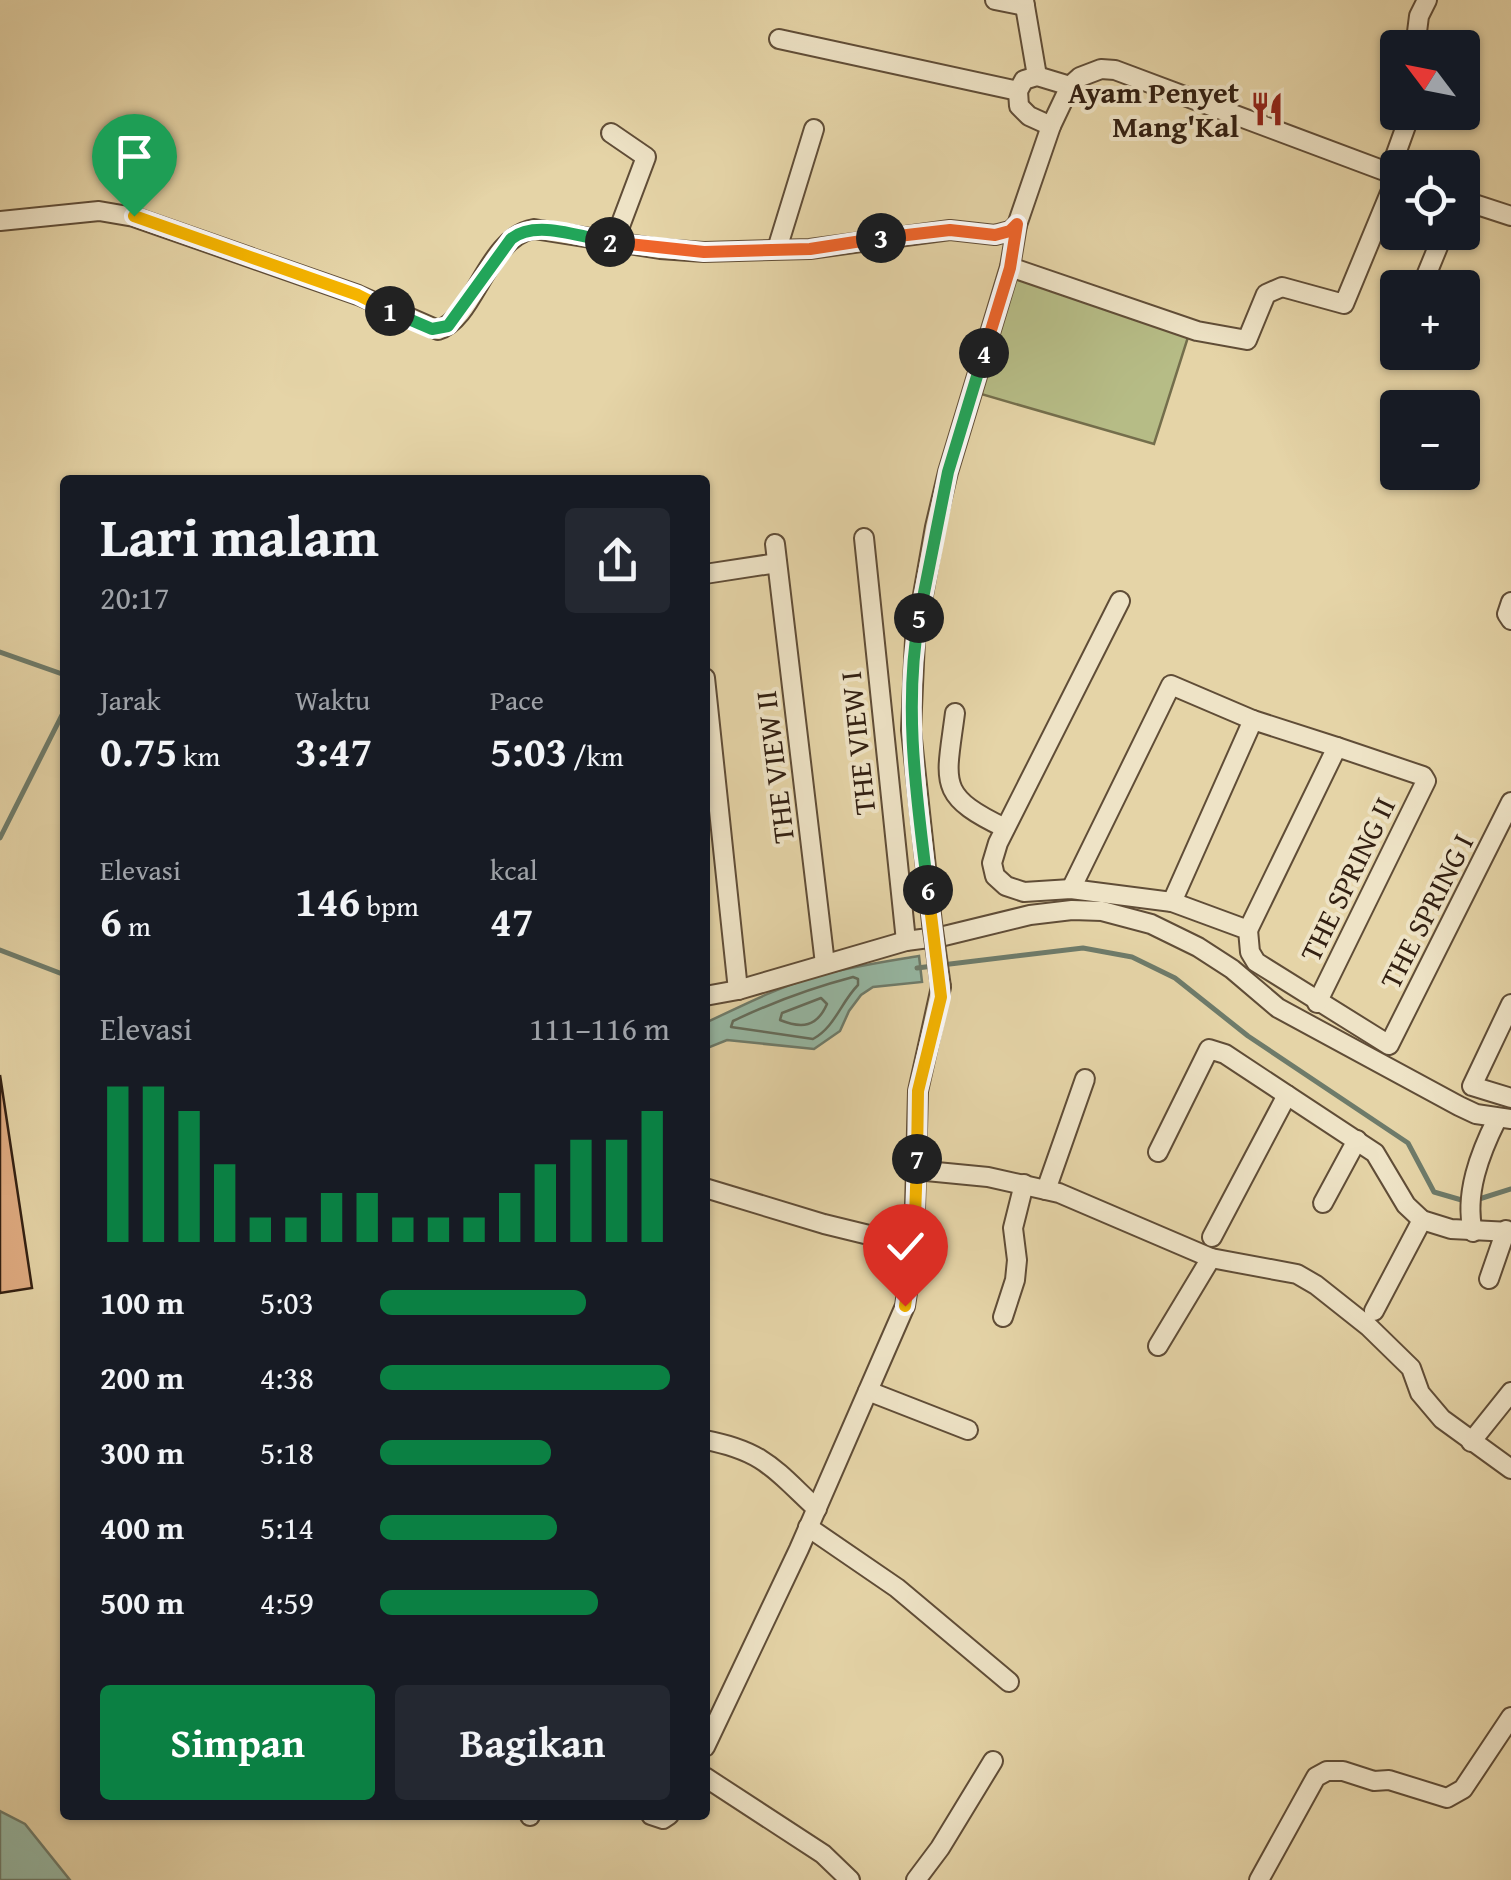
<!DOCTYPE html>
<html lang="id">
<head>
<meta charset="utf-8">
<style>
  :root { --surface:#171b24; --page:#242831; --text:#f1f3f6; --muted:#9ea1a6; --accent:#0b8043 }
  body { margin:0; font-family:"Gentium Book Plus",serif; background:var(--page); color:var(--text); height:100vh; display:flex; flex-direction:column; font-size:38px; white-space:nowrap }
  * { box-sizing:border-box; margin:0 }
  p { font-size:32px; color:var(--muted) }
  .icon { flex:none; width:55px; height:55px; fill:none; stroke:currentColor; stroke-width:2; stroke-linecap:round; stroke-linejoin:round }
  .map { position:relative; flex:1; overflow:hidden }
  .panel { position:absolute; left:60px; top:475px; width:650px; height:1345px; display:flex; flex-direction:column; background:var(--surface); border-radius:10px; box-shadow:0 2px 8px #0004 }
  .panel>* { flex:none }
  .needle { width:65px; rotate:302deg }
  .buttons { position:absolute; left:1380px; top:30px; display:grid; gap:20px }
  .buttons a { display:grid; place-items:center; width:100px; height:100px; border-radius:10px; background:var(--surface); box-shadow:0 2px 8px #0004; font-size:50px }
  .pin { position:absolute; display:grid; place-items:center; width:85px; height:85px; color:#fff; margin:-102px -42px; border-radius:50% 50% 50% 0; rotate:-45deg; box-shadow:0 0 10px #0007 }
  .pin .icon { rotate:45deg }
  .km { position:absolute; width:50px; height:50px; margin:-25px; border-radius:50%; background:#222; color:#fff; font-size:28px; line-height:50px; text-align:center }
  .round { display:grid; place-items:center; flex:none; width:105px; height:105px; border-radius:10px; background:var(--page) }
  .summary { display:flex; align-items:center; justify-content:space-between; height:170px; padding:0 40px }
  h1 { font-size:55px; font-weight:700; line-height:75px }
  .figures { display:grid; grid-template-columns:repeat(3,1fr); gap:15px; height:170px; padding:10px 40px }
  .figures div { display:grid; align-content:center }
  .figures b { font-size:42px; font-weight:700 }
  .figures small { font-size:28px; font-weight:400 }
  .figures p { font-size:28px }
  .chart { height:280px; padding:20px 40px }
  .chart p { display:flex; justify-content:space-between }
  .chart svg { width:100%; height:180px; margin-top:10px; stroke:var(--accent); stroke-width:6 }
  .button { display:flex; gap:20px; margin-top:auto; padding:20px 40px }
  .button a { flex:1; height:115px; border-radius:10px; background:var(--accent); color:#fff; font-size:40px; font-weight:700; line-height:115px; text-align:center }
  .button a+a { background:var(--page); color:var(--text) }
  ul { padding:0 40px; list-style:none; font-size:32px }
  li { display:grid; grid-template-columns:160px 120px 1fr; align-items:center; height:75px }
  li i { height:25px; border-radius:12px; background:var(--accent) }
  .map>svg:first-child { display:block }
  .green { fill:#b6bc86; stroke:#746e4c; stroke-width:2.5 }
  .water { fill:#96b8a4; stroke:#6e7b6a; stroke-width:2.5 }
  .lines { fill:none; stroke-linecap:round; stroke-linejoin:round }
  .shore { stroke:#646c5b; stroke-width:2.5 }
  .stream { stroke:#6e7b6a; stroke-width:5 }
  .building { fill:#dfab81; stroke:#332012; stroke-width:2.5 }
  .street-casing { stroke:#604d37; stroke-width:22 }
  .street { stroke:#eee3c6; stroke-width:18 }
  .street-bridge-casing { stroke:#604d37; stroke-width:22; stroke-linecap:butt }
  .street-bridge { stroke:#eee3c6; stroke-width:18 }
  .split-1-casing { stroke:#fff; stroke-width:20 }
  .split-2-casing { stroke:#fff; stroke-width:20 }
  .split-3-casing { stroke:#fff; stroke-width:20 }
  .split-4-casing { stroke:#fff; stroke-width:20 }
  .split-5-casing { stroke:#fff; stroke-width:20 }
  .split-6-casing { stroke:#fff; stroke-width:20 }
  .split-7-casing { stroke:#fff; stroke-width:20 }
  .split-8-casing { stroke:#fff; stroke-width:20 }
  .split-1 { stroke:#f5b400; stroke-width:12 }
  .split-2 { stroke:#22a559; stroke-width:12 }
  .split-3 { stroke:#f0652b; stroke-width:12 }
  .split-4 { stroke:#f0652b; stroke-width:12 }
  .split-5 { stroke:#22a559; stroke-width:12 }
  .split-6 { stroke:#22a559; stroke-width:12 }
  .split-7 { stroke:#f5b400; stroke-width:12 }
  .split-8 { stroke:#f5b400; stroke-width:12 }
  .labels { text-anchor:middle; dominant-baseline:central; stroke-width:8; stroke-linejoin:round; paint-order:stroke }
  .poi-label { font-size:30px; font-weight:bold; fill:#332012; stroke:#eee3c6; text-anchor:end }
  .street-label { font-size:30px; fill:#332012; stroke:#eee3c6 }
</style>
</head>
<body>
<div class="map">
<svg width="1511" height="1880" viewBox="0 0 1511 1880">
  <rect width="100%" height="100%" fill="#e5d4a7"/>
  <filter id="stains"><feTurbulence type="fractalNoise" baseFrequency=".002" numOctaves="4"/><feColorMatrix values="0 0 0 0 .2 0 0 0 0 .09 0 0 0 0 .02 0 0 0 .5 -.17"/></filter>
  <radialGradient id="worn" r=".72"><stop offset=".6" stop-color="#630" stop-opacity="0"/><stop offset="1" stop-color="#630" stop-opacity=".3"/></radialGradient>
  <path class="green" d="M1016 277 1189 334 1154 444 981 394Z"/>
  <g class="water">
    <path d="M919 956 922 982 873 987 861 995 849 1011 840 1031 814 1049 727 1040 705 1049V1023C740 1007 776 988 813 977 848 967 883 962 919 956Z"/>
    <path d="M0 1811 25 1824 70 1880H0Z"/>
  </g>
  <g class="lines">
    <g class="shore">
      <path d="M853 977 858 979V985C841 1002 835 1027 813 1039L731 1027 733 1021C771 1003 811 988 853 977Z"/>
      <path d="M821 998 827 1004C817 1027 802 1029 780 1020L782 1013Z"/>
    </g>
    <g class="stream">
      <path d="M0 652 65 675"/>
      <path d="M0 838 65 709"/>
      <path d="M0 950 65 975"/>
      <path d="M917 968 1083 948 1132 957 1175 978 1248 1036 1408 1143 1434 1192 1465 1201"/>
      <path d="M1476 1200 1511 1189"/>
    </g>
  </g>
  <path class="building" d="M0 1075 32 1288 0 1293Z"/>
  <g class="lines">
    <g class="street-casing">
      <g id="street">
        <path d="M995 0 1025 6 1024 0"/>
        <path d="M1025 6 1037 76"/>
        <path d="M779 39 1018 91"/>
        <path d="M1415 48 1419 16 1427 0"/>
        <path d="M1051 126 1029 116 1019 106 1018 91 1024 80 1037 76 1070 86"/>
        <path d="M611 133 646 157 614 242"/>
        <path d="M1389 173 1411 112"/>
        <path d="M1462 200 1511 216"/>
        <path d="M0 221 99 211 134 217 358 295 438 330C475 319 487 237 534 229L660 249 704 252 810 249 950 230 995 235 1010 231 1017 225"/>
        <path d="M777 249 814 129"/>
        <path d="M1010 267 1197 331 1247 340 1266 294 1282 287 1344 304 1397 176"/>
        <path d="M1421 288 1444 232"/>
        <path d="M1392 355 1398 343"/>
        <path d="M864 538 906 941"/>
        <path d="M775 544 825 964"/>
        <path d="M705 574 777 563"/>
        <path d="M1120 601 998 843 992 863 995 876 1006 886 1024 892 1071 889 1172 902 1248 930 1250 952 1256 962 1389 1045 1511 802"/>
        <path d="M1511 602 1507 614 1511 620"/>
        <path d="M705 678 738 990"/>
        <path d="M955 713C946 783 936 795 1005 828"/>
        <path d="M1071 889 1171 685 1253 720"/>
        <path d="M1172 902 1253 720 1337 747"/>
        <path d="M932 923 911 730 915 640 935 527 948 472 1010 267 1017 225 1051 126 1070 86 1080 77 1101 69 1115 70 1398 176"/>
        <path d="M1248 930 1337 747 1423 776 1426 781 1317 1003"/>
        <path d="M705 996 738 990 906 941 944 936 1030 915 1072 910 1102 911 1151 924 1198 947 1232 969 1278 1008 1459 1106 1476 1114 1511 1119"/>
        <path d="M1511 1004 1472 1086 1511 1098"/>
        <path d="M1287 1095 1375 1153 1406 1205 1422 1220 1451 1229 1511 1232"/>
        <path d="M1158 1152 1209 1049 1225 1054 1287 1095 1212 1237"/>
        <path d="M916 1170 988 1177 1059 1193 1211 1258 1297 1274 1316 1285 1369 1327 1411 1368 1420 1393 1442 1419 1511 1469"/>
        <path d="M705 1188 824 1224 914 1246"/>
        <path d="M1046 1190 1085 1079"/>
        <path d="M1323 1203 1357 1140"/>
        <path d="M1473 1232C1464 1194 1480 1153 1497 1119"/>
        <path d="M1489 1279 1506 1230"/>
        <path d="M1374 1311 1422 1220"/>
        <path d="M1003 1317 1015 1280 1017 1260 1013 1228 1024 1184"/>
        <path d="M1158 1346 1211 1258"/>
        <path d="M868 1391 968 1430"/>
        <path d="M705 1440C764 1451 775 1470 817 1509"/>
        <path d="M1471 1442 1511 1392"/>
        <path d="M808 1527 897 1588 1009 1682"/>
        <path d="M705 1747 799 1549 905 1306 914 1246 918 1091 941 987"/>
        <path d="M705 1777 823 1854 850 1880"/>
        <path d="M651 1815 663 1819 669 1815"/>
        <path d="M530 1816V1815"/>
        <path d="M916 1880 940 1848 993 1761"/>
        <path d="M1259 1880 1316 1777 1327 1771H1343L1374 1781 1389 1780 1447 1798 1463 1789 1511 1717"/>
      </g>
    </g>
    <use href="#street" class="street"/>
    <g class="street-bridge-casing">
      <path id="street-bridge" d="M932 923 941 987"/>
    </g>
    <use href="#street-bridge" class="street-bridge"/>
  </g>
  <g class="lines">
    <g class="split-1-casing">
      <path id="split-1" d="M134 216 358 295 390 311"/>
    </g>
    <g class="split-2-casing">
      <path id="split-2" d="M390 311 432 329 448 326 511 239C535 219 581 237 610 242"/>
    </g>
    <g class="split-3-casing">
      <path id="split-3" d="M610 242 704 252 810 249 881 238"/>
    </g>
    <g class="split-4-casing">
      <path id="split-4" d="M881 238 950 230 995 235 1010 231 1017 224 1010 268 984 353"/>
    </g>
    <g class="split-5-casing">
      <path id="split-5" d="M919 618 948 472 984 353"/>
    </g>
    <g class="split-6-casing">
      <path id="split-6" d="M919 618C903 709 917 799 928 890"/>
    </g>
    <g class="split-7-casing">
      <path id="split-7" d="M917 1159 918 1091 941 997 928 890"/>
    </g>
    <g class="split-8-casing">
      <path id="split-8" d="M905 1306 914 1246 917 1159"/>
    </g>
    <use href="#split-1" class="split-1"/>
    <use href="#split-2" class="split-2"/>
    <use href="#split-3" class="split-3"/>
    <use href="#split-4" class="split-4"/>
    <use href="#split-5" class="split-5"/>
    <use href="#split-6" class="split-6"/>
    <use href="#split-7" class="split-7"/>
    <use href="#split-8" class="split-8"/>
  </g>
  <defs>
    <g id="restaurant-bare" transform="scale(2.7)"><path d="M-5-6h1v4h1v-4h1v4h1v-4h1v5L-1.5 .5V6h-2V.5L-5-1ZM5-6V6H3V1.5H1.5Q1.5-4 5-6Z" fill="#8f2418" stroke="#eee3c6" stroke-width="2.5" paint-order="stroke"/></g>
  </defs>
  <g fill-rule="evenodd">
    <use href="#restaurant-bare" x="1267" y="109"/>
  </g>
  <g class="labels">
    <g class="poi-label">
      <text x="1239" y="92">Ayam Penyet<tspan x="1239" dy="34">Mang'Kal</tspan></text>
    </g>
    <g class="street-label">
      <text transform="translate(857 743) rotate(-96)">THE VIEW I</text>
      <text transform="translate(774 767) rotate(-97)">THE VIEW II</text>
      <text transform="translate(1347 879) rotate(-64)">THE SPRING II</text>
      <text transform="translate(1426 911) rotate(-63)">THE SPRING I</text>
    </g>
  </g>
  <rect width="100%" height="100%" filter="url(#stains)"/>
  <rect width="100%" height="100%" fill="url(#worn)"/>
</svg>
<div class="buttons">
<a><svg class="needle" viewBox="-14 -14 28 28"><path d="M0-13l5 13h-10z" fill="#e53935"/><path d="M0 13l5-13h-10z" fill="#9ea1a6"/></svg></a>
<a><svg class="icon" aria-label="locate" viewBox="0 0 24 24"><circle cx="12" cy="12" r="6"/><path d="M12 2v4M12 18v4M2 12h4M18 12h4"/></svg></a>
<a>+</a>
<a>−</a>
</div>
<div class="pin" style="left:134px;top:216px;background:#1e9e55"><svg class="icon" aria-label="arrive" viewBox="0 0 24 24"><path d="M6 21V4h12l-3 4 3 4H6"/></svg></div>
<div class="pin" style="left:905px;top:1306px;background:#d93025"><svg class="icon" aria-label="check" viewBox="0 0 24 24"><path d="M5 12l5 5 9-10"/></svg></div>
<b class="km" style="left:390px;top:311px">1</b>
<b class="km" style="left:610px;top:242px">2</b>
<b class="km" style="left:881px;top:238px">3</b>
<b class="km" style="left:984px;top:353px">4</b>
<b class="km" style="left:919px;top:618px">5</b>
<b class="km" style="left:928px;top:890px">6</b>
<b class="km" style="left:917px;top:1159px">7</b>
<section class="panel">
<div class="summary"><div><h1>Lari malam</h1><p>20:17</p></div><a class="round"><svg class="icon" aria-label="share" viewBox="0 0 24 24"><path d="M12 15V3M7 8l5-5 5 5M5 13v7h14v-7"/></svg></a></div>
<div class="figures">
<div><p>Jarak</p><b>0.75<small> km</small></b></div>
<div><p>Waktu</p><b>3:47</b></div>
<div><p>Pace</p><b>5:03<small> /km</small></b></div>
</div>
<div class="figures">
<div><p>Elevasi</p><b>6<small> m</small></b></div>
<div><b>146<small> bpm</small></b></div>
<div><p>kcal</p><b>47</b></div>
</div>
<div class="chart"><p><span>Elevasi</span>111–116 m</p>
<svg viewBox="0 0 160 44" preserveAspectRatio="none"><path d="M5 44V6M15 44V6M25 44V12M35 44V25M45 44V38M55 44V38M65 44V32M75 44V32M85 44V38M95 44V38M105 44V38M115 44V32M125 44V25M135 44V19M145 44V19M155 44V12"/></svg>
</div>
<ul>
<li><b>100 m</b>5:03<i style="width:71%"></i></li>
<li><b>200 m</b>4:38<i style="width:100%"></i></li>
<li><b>300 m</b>5:18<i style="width:59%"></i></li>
<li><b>400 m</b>5:14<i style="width:61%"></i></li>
<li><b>500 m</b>4:59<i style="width:75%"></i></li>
</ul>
<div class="button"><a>Simpan</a><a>Bagikan</a></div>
</section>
</div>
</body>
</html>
